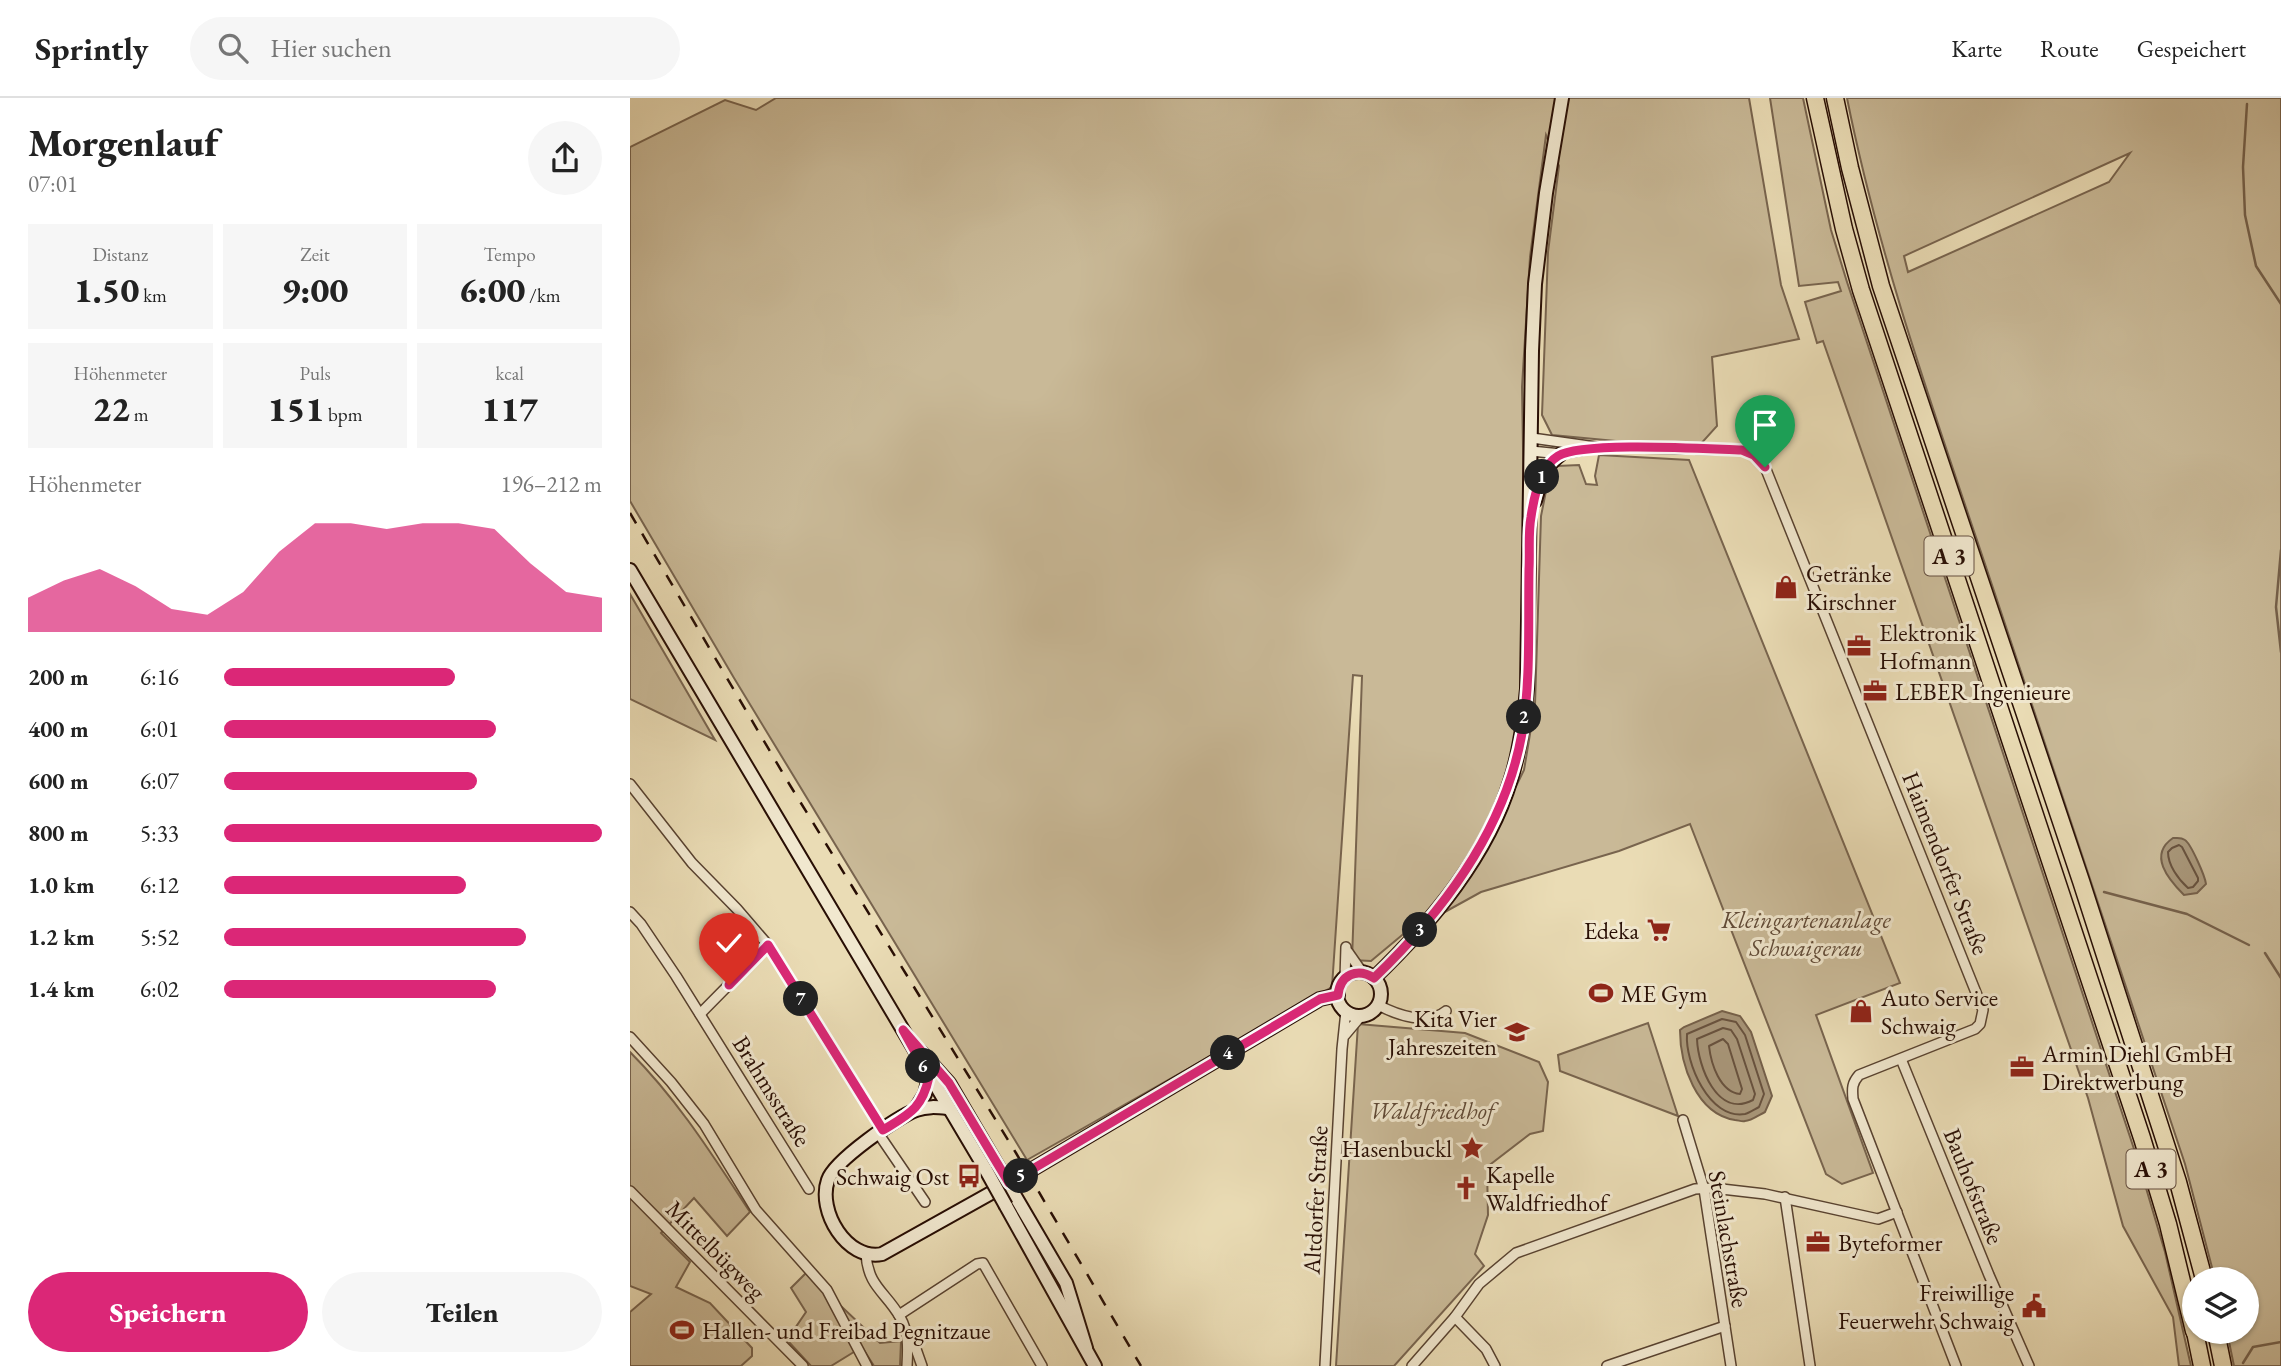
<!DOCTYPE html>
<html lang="de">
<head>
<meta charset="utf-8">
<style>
  :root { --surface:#fff; --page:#f6f6f6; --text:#222; --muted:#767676; --line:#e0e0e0; --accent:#db2777 }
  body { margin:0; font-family:"EB Garamond",serif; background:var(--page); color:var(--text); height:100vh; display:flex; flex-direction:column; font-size:26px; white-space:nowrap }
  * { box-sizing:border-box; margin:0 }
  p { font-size:23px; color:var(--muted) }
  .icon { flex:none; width:38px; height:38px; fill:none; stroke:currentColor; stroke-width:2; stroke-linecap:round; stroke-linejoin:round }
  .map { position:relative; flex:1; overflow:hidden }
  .sheet { display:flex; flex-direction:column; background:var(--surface); width:630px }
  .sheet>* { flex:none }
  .buttons { position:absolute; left:1552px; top:1169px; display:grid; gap:14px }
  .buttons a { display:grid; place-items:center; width:77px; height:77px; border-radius:50%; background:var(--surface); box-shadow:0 2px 5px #0004; font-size:35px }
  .pin { position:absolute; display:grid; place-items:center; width:60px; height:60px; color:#fff; margin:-72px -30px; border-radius:50% 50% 50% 0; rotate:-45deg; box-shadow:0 0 7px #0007 }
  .pin .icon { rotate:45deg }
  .km { position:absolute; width:35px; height:35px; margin:-18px; border-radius:50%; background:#222; color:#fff; font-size:19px; line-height:35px; text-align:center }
  .round { display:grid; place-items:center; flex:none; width:74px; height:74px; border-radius:37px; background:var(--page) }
  .summary { display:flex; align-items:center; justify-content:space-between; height:119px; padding:0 28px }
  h1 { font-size:38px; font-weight:800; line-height:52px }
  .stats { display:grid; grid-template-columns:repeat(3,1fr); gap:10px; height:119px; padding:7px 28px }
  .stats div { display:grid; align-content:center; border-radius:0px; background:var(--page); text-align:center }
  .stats b { font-size:35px; font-weight:800 }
  .stats small { font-size:19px; font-weight:400 }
  .stats p { font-size:19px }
  .chart { height:196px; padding:14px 28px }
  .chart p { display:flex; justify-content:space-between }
  .chart svg { width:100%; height:126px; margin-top:7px; fill:var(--accent); opacity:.7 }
  .cta { display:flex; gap:14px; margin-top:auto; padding:14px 28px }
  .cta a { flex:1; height:80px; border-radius:42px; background:var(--accent); color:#fff; font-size:28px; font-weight:800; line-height:80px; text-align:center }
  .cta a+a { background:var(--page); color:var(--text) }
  ul { padding:0 28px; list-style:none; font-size:23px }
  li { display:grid; grid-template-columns:112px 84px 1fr; align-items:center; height:52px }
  li i { height:18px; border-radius:9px; background:var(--accent) }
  header { display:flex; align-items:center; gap:42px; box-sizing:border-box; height:98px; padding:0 35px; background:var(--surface); border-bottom:2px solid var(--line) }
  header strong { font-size:33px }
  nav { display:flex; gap:38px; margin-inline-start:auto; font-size:24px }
  .search { width:490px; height:63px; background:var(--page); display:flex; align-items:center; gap:18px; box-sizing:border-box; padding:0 24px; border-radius:38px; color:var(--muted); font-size:26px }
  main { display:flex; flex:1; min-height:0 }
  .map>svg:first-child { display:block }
  .green { fill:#c9b997; stroke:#78644e; stroke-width:2; fill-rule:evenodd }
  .water { fill:#a89679; stroke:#75604a; stroke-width:2 }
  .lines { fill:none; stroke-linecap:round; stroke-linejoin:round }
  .shore { stroke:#68523e; stroke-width:2 }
  .stream { stroke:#75604a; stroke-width:2.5 }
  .street-casing { stroke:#584230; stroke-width:12 }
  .secondary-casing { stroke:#280e04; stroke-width:16 }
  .highway-casing { stroke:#280e04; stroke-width:19 }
  .street { stroke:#f1e8cf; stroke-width:9 }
  .secondary { stroke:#f1e8cf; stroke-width:12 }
  .highway { stroke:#eadcb5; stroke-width:16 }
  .rail { stroke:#280e04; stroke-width:2.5; stroke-dasharray:12 12; stroke-linecap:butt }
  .secondary-bridge-casing { stroke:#280e04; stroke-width:16; stroke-linecap:butt }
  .secondary-bridge { stroke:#f1e8cf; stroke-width:12 }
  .route-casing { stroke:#fff; stroke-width:14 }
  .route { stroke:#db2777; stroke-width:9 }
  .labels { text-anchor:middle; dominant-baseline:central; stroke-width:6; stroke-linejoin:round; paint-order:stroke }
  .shield { fill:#f1e8cf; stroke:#644f41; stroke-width:2 }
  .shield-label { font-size:23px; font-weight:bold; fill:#280e04 }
  .poi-label { font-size:24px; fill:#280e04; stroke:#f1e8cf; text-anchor:start }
  .street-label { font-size:24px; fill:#280e04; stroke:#f1e8cf }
  .park-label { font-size:24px; font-style:italic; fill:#604a37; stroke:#f1e8cf }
</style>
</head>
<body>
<header>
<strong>Sprintly</strong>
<div class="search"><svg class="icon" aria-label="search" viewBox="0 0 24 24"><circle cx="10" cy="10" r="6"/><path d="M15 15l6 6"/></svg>Hier suchen</div>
<nav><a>Karte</a><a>Route</a><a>Gespeichert</a></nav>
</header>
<main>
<section class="sheet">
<div class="summary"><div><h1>Morgenlauf</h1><p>07:01</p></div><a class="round"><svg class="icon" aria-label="share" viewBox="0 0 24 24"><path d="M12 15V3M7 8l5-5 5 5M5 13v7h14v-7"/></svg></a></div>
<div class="stats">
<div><p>Distanz</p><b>1.50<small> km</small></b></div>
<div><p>Zeit</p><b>9:00</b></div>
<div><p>Tempo</p><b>6:00<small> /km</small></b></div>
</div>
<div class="stats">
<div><p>Höhenmeter</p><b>22<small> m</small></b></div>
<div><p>Puls</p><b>151<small> bpm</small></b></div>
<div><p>kcal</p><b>117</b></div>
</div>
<div class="chart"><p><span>Höhenmeter</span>196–212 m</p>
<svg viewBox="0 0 160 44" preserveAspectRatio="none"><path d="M0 44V32L10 26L20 22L30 28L40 36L50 38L60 30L70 16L80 6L90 6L100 8L110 6L120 6L130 8L140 20L150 30L160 32V44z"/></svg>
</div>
<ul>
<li><b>200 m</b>6:16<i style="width:61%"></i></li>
<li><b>400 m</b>6:01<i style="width:72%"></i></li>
<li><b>600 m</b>6:07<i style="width:67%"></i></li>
<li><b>800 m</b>5:33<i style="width:100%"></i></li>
<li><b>1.0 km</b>6:12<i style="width:64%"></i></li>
<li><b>1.2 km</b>5:52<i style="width:80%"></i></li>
<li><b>1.4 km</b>6:02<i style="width:72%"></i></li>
</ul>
<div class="cta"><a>Speichern</a><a>Teilen</a></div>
</section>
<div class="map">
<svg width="1651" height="1268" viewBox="0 0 1651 1268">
  <rect width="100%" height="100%" fill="#eadcb5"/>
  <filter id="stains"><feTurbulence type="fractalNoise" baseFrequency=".00286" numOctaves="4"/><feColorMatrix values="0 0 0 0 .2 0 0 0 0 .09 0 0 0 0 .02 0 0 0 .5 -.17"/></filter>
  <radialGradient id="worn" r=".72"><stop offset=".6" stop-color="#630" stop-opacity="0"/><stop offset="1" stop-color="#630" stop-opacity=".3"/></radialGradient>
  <g class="green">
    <path d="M146 0H1119L1151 187 1169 241 1082 259 1087 328 1068 349 1039 348 922 337 912 317 918 154 929 68 916 37 900 159 892 289 895 473 892 596 882 657 856 732 840 755 817 788 789 823 741 863 722 862 732 578 723 577 702 889 397 1062 104 580 0 403V49L95 2 126 12Z"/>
    <path d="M1140 0H1173L1201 132 1217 184 1508 1063 1535 1154 1561 1268H1549L1543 1219 1493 1128 1458 1000 1193 243 1187 245 1175 204 1211 193 1208 184 1169 188Z"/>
    <path d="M1217 0H1651V1268H1604L1597 1234H1617V1181H1585L1555 1066C1488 867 1422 668 1356 469 1304 314 1249 160 1217 0ZM1500 55 1479 84 1278 174 1274 158Z"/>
    <path d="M969 357 1059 362 1270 885 1186 917 1243 1075 1212 1086 1196 1076 1060 726 989 753 851 794 813 815 854 754 894 672 905 606 911 418 919 378 927 368 949 367 956 386 967 387 965 378Z"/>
    <path d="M0 496 85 642 0 601Z"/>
    <path d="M1018 925 1048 1018 930 973 928 957Z"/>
    <path d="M728 926 835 935 909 964 918 984 913 1033 900 1036 857 1069 858 1117 845 1156 854 1168 764 1268H706Z"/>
    <path d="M0 954C48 1002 83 1058 120 1114L97 1138 64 1100 31 1135 60 1164 46 1189 80 1205 122 1250V1258L111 1268H0V1214L21 1196 0 1188Z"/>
    <path d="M176 1175 250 1245 271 1243 270 1268H244L232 1249 201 1268H181L157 1242 176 1214 161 1190Z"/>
  </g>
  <g class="water">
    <path d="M1543 740C1548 740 1551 739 1555 742 1561 746 1575 778 1576 786L1567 795 1554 797C1538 781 1518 757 1543 740Z"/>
    <path d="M1092 913 1110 918 1121 934 1142 998 1135 1014C1129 1017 1121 1023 1115 1023 1112 1024 1108 1022 1105 1022 1066 1016 1050 966 1050 932L1054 929Z"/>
  </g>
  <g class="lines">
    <g class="shore">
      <path d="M1549 747 1552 749 1568 780V783L1563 789 1558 790C1548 781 1538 767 1538 754L1542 750Z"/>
      <path d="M1092 921 1106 924 1115 937 1134 996 1129 1009C1125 1011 1119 1015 1115 1016 1079 1022 1055 964 1057 936Z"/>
      <path d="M1093 930 1101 932 1107 941 1125 996 1123 1002C1087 1021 1068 968 1067 941Z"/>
      <path d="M1093 941 1098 946 1112 991 1110 996C1090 994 1081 966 1079 948Z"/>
    </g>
    <g class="stream">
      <path d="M1617 6 1613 69 1615 117 1626 168 1651 206"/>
      <path d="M1651 452 1646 509 1651 554"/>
      <path d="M1474 794 1557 816 1619 847"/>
      <path d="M1635 855 1651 880"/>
      <path d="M1613 1265 1623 1249 1651 1244"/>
    </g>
    <g class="street-casing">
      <g id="street">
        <path d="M902 340 966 349 1112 352 1124 357 1135 369 1353 912 1350 926 1345 931 1229 977C1222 985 1222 990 1223 1001L1326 1268"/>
        <path d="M901 353 931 356 958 351"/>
        <path d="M0 686 62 765 107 811 138 847 253 1032"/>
        <path d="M0 814 11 826 46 878 179 1091"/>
        <path d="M718 854 732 874"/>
        <path d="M715 880 716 849"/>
        <path d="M748 907C767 917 798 928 816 913"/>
        <path d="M70 916 138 847"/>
        <path d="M715 937 731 918"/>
        <path d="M0 939 41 984 74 1026 126 1112 197 1192 237 1268"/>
        <path d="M1271 961 1359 1177 1399 1268"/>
        <path d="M1053 1022 1074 1091 1101 1268"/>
        <path d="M248 1035 295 1104"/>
        <path d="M0 1093 173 1268"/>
        <path d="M1155 1099 1180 1268"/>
        <path d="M236 1156C238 1189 256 1194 270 1219 279 1235 278 1250 277 1268"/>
        <path d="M269 1217 347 1166 353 1165 412 1268"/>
        <path d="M825 1219 856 1251 865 1268"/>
        <path d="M279 1245 286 1251 292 1268"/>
        <path d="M695 1268 712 951 716 913"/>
        <path d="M782 1268 825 1219 849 1186 886 1155 1065 1091 1083 1090 1135 1096 1248 1121 1267 1114"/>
        <path d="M977 1268 1095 1228"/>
      </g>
    </g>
    <g class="secondary-casing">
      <g id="secondary">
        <path d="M905 403C911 381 913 370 931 356"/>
        <path d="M0 472 356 1072"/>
        <circle cx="729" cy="896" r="22"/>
        <path d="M744 880C801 825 858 758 881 681 890 652 894 622 897 591L902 253 905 186 916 95 932 0"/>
        <path d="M291 954 319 985 436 1185 456 1250"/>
        <path d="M318 1010C307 1009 297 1008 286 1012 267 1019 204 1063 198 1082 187 1113 217 1163 252 1156L379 1085 690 901 708 897"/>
        <path d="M285 1012 295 996 299 979"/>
        <path d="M376 1108 465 1268"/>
      </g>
    </g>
    <g class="highway-casing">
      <g id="highway">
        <path d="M1185 0 1214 131 1231 192 1512 1040 1538 1126 1564 1233"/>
        <path d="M1205 0 1220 70 1251 188 1451 783 1548 1084 1574 1181"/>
        <path d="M1565 1234 1572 1268"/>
        <path d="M1586 1234 1593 1268"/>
      </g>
    </g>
    <use href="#street" class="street"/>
    <use href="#secondary" class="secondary"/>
    <use href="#highway" class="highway"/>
    <path class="rail" d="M0 415 158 684 386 1055 511 1268"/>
    <g class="secondary-bridge-casing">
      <path id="secondary-bridge" d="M356 1072 376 1108"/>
    </g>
    <use href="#secondary-bridge" class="secondary-bridge"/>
  </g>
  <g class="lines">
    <g class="route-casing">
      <path id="route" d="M99 887 138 847 253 1032C279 1016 292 1011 299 979L273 932 319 985 379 1085 690 901 708 897C710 877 727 869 744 880 814 813 875 732 892 635 901 582 898 526 899 471 900 454 898 435 901 419 904 398 910 369 928 358 952 343 1078 351 1112 352L1124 357 1135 369"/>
    </g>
    <use href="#route" class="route"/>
  </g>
  <defs>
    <g id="shop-bare" transform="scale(1.89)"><path d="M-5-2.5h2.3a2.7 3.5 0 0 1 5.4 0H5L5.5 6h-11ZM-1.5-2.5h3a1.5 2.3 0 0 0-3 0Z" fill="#8f2418" stroke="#f1e8cf" stroke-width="2.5" paint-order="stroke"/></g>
    <g id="office-bare" transform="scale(1.89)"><path d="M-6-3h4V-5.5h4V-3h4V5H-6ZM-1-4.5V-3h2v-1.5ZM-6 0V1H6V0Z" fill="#8f2418" stroke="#f1e8cf" stroke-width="2.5" paint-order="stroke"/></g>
    <g id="supermarket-bare" transform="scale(1.89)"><path d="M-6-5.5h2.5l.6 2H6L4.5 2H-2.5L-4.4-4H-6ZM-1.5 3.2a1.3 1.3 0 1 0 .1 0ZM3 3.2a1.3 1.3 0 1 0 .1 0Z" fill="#8f2418" stroke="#f1e8cf" stroke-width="2.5" paint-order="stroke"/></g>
    <g id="stadium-bare" transform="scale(1.89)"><path d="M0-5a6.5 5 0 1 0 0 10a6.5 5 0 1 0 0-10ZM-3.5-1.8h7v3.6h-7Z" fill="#8f2418" stroke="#f1e8cf" stroke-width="2.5" paint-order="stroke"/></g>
    <g id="school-bare" transform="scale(1.89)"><path d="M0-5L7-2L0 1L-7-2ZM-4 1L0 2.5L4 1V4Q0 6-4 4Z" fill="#8f2418" stroke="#f1e8cf" stroke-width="2.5" paint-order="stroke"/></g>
    <g id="sight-bare" transform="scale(1.89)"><path d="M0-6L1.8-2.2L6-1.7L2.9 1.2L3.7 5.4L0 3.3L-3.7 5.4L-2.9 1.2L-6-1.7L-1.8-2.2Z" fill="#8f2418" stroke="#f1e8cf" stroke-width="2.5" paint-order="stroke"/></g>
    <g id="bus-bare" transform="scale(1.89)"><path d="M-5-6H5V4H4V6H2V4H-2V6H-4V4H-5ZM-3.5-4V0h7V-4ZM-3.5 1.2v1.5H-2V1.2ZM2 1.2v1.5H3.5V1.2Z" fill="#8f2418" stroke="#f1e8cf" stroke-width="2.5" paint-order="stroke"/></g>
    <g id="church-bare" transform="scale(1.89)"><path d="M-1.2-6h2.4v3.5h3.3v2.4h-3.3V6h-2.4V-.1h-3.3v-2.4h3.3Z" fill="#8f2418" stroke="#f1e8cf" stroke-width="2.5" paint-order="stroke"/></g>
    <g id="civic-bare" transform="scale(1.89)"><path d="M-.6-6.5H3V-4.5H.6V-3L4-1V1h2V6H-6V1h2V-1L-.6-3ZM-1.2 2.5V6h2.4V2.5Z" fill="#8f2418" stroke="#f1e8cf" stroke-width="2.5" paint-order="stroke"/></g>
  </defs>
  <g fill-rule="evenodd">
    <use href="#shop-bare" x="1156" y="489"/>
    <use href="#office-bare" x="1229" y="548"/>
    <use href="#office-bare" x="1245" y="593"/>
    <use href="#supermarket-bare" x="1029" y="832"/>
    <use href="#stadium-bare" x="971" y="895"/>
    <use href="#shop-bare" x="1231" y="913"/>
    <use href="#school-bare" x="887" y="934"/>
    <use href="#office-bare" x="1392" y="969"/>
    <use href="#sight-bare" x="842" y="1050"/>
    <use href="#bus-bare" x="339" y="1078"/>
    <use href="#church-bare" x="836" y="1090"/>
    <use href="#office-bare" x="1188" y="1144"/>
    <use href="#civic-bare" x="1404" y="1208"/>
    <use href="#stadium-bare" x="52" y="1232"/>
  </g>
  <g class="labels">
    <g class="shield">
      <rect x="1294.5" y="438.5" width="49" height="39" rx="5"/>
      <rect x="1496.5" y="1051.5" width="49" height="39" rx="5"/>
    </g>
    <g class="shield-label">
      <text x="1319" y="458">A 3</text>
      <text x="1521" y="1071">A 3</text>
    </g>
    <g class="poi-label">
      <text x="1176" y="475">Getränke<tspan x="1176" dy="28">Kirschner</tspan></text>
      <text x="1249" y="534">Elektronik<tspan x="1249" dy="28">Hofmann</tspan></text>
      <text x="1265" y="593">LEBER Ingenieure</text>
      <text x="1009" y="832" text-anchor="end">Edeka</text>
      <text x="991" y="895">ME Gym</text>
      <text x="1251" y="899">Auto Service<tspan x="1251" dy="28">Schwaig</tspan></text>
      <text x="867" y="920" text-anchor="end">Kita Vier<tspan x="867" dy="28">Jahreszeiten</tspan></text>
      <text x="1412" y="955">Armin Diehl GmbH<tspan x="1412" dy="28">Direktwerbung</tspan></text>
      <text x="822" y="1050" text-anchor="end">Hasenbuckl</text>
      <text x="856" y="1076">Kapelle<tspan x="856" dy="28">Waldfriedhof</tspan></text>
      <text x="319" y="1078" text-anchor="end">Schwaig Ost</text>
      <text x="1208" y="1144">Byteformer</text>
      <text x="1384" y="1194" text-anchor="end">Freiwillige<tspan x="1384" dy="28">Feuerwehr Schwaig</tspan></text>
      <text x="72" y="1232">Hallen- und Freibad Pegnitzaue</text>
    </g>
    <g class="street-label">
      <text transform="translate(1316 765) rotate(68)">Haimendorfer Straße</text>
      <text transform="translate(142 993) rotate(58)">Brahmsstraße</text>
      <text transform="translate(1344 1088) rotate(68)">Bauhofstraße</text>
      <text transform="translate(685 1102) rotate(-87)">Altdorfer Straße</text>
      <text transform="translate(1099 1141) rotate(80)">Steinlachstraße</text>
      <text transform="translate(86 1152) rotate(45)">Mittelbügweg</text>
    </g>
    <g class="park-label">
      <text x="1176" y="821">Kleingartenanlage<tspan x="1176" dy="28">Schwaigerau</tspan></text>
      <text x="802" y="1012">Waldfriedhof</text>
    </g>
  </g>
  <rect width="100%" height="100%" filter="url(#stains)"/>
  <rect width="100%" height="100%" fill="url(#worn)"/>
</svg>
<div class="buttons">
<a><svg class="icon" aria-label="layers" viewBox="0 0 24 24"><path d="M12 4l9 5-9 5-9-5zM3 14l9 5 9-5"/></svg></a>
</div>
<div class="pin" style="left:1135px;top:369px;background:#1e9e55"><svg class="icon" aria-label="arrive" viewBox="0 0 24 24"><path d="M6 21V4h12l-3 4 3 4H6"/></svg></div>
<div class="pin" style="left:99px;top:887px;background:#d93025"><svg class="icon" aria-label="check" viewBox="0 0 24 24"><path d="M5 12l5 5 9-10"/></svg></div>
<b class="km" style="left:912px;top:379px">1</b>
<b class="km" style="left:894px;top:619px">2</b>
<b class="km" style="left:790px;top:832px">3</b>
<b class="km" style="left:598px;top:955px">4</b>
<b class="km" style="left:391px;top:1078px">5</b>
<b class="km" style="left:293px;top:968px">6</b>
<b class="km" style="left:171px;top:901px">7</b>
</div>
</main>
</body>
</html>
